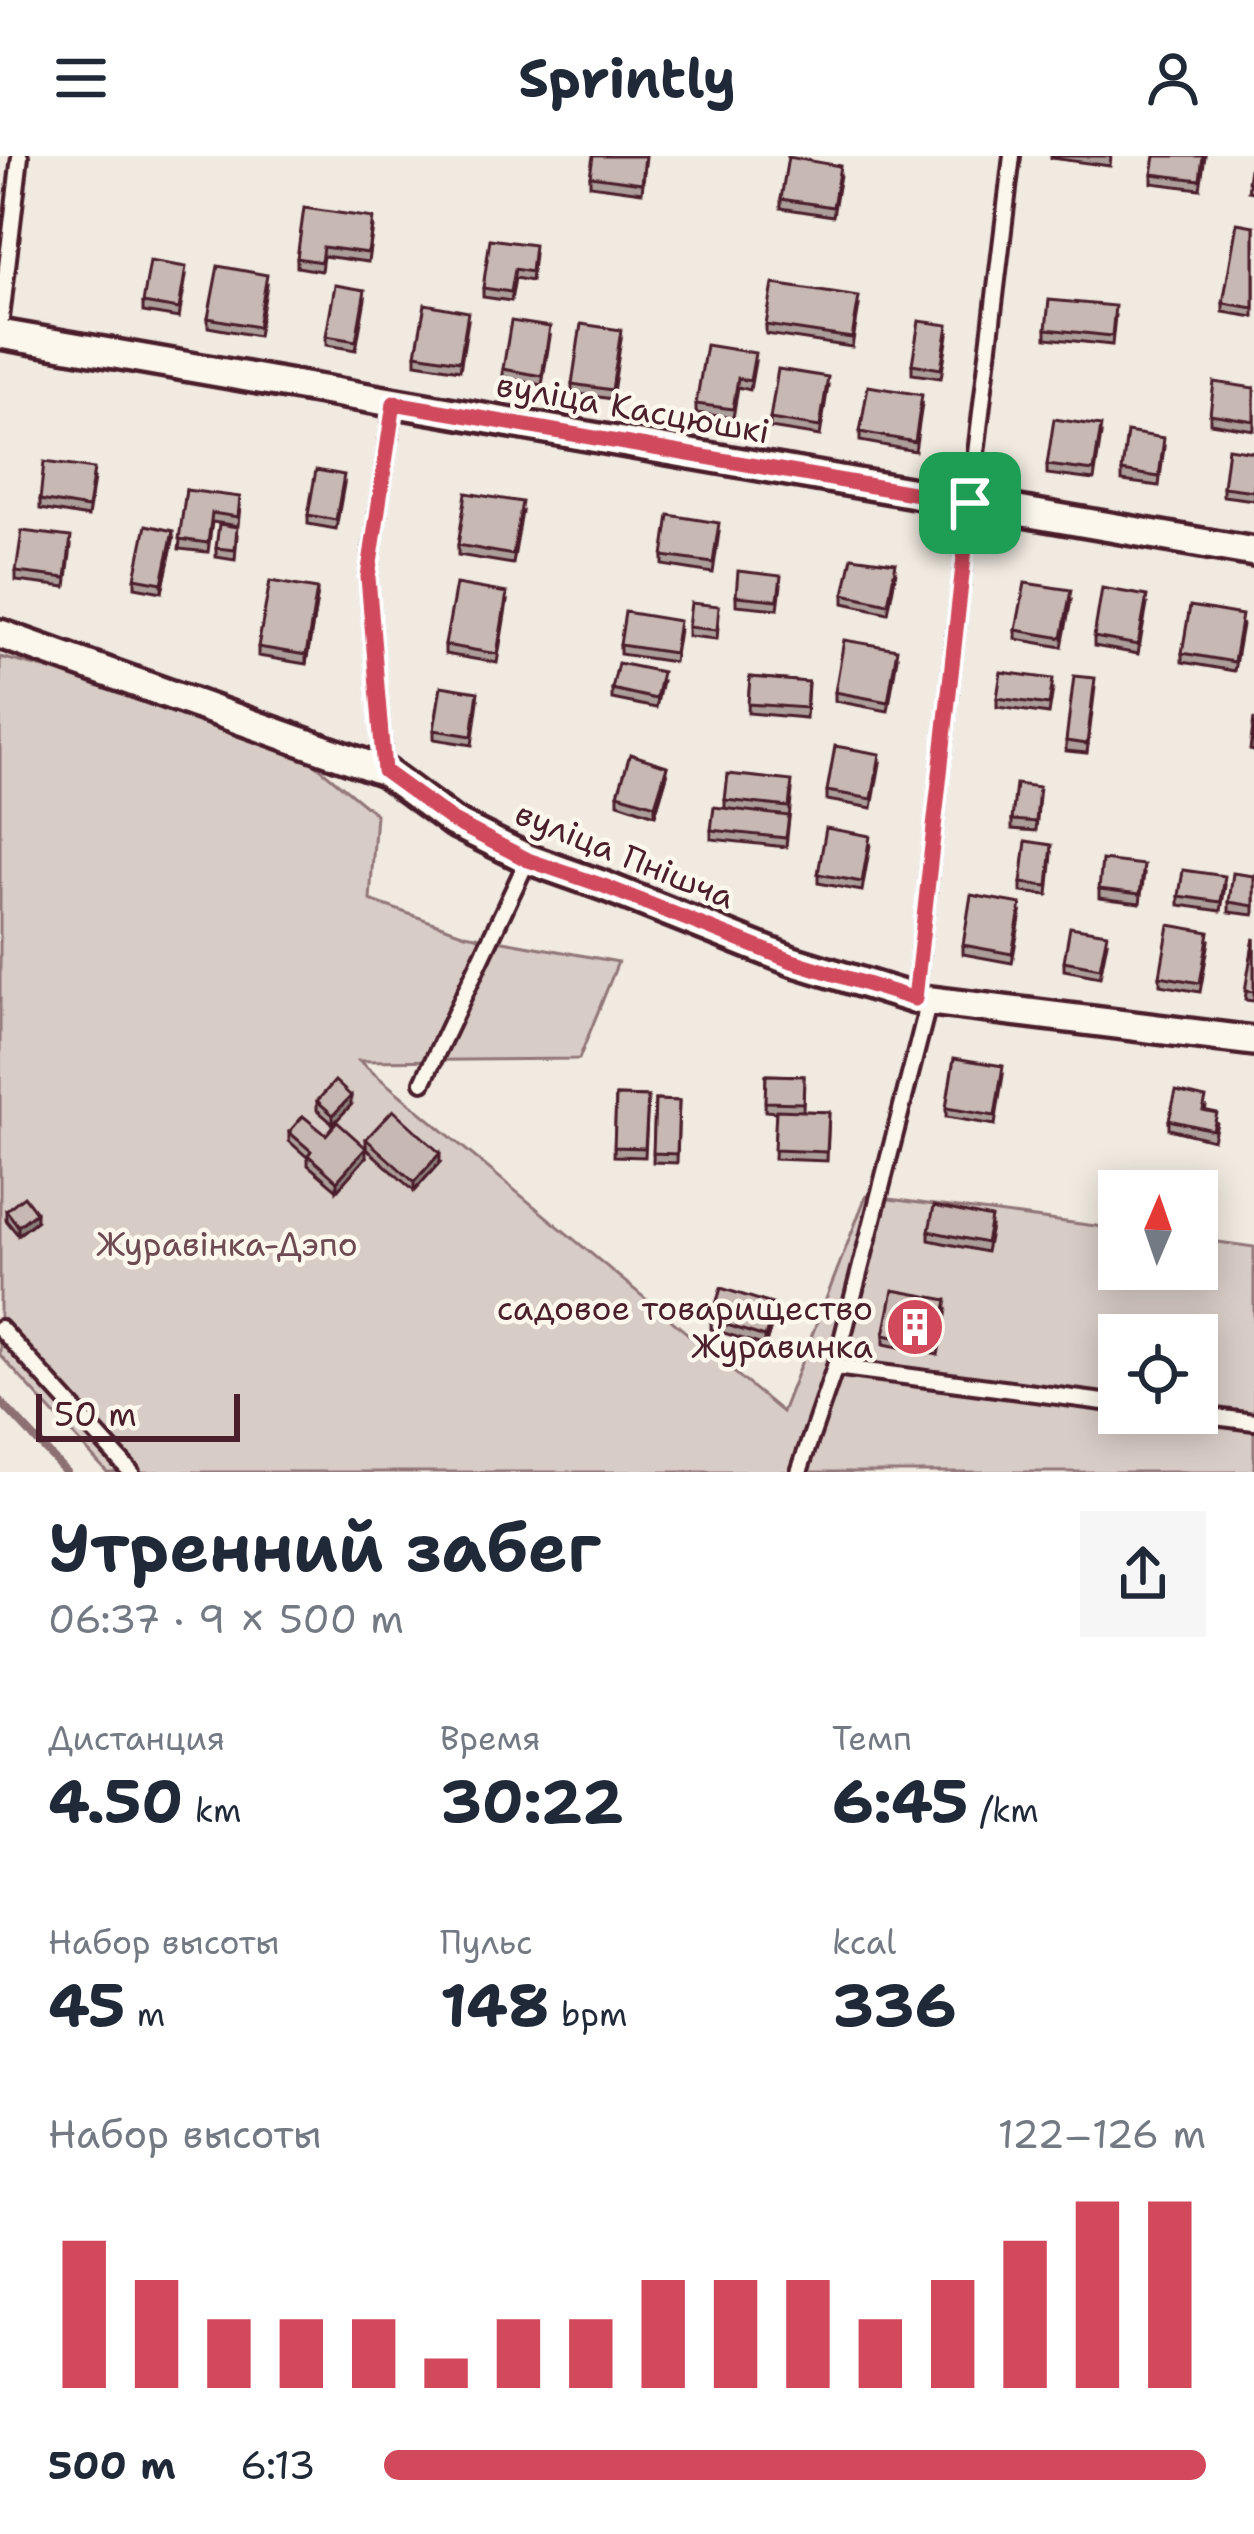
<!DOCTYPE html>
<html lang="ru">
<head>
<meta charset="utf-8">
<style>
  :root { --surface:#fff; --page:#f6f6f7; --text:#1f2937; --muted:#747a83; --accent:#d1495b }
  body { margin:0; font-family:"Shantell Sans",sans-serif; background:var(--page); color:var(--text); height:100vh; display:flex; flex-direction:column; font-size:45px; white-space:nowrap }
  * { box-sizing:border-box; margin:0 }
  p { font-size:39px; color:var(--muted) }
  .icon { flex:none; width:66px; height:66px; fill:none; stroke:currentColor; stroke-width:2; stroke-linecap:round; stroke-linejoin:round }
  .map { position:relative; height:1316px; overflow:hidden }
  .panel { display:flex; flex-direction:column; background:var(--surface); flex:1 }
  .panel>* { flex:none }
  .needle { width:78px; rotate:2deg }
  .buttons { position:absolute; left:1098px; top:1014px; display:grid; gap:24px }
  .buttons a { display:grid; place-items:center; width:120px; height:120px; border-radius:0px; background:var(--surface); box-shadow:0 6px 30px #0003; font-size:60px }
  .scale { position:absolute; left:36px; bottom:30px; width:204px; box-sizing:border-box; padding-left:12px; border:6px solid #4a1f2b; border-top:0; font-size:33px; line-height:42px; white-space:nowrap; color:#4a1f2b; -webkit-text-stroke:9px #fbf7ec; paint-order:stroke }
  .pin { position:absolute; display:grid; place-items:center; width:102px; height:102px; color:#fff; margin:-51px; border-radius:24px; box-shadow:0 6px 18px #0006 }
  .round { display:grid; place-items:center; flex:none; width:126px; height:126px; border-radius:0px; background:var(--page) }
  .head { display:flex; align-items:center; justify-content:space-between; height:204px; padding:0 48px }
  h1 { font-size:66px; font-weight:700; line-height:90px }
  .stats { display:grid; grid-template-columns:repeat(3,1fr); gap:18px; height:204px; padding:12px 48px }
  .stats div { display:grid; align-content:center }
  .stats b { font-size:60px; font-weight:700 }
  .stats small { font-size:33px; font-weight:400 }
  .stats p { font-size:33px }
  .chart { height:336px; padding:24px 48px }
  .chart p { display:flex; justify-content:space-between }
  .chart svg { width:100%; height:216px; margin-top:12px; stroke:var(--accent); stroke-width:6 }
  ul { padding:0 48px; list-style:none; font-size:39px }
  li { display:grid; grid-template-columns:192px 144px 1fr; align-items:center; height:90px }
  li i { height:30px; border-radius:15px; background:var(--accent) }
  header { display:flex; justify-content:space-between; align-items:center; height:156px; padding:0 48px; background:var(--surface); font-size:54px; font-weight:700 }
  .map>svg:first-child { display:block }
  .green { fill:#d8ccc6; stroke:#917678; stroke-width:3; fill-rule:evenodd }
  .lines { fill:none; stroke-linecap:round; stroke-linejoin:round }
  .stream { stroke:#8c6f72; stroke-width:8 }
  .lane-casing { stroke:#4a1f2b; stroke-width:22 }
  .street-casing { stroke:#4a1f2b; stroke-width:36 }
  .lane { stroke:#fbf7ec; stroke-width:14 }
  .street { stroke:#fbf7ec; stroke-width:27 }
  .wall { fill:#ac9e9a; stroke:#4a1f2b; stroke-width:3 }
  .shaded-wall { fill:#8c817d; stroke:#4a1f2b; stroke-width:3 }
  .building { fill:#c8b8b3; stroke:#4a1f2b; stroke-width:3 }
  .route-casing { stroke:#fff; stroke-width:24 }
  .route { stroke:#d1495b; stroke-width:15 }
  .labels { text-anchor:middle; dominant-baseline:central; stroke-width:9; stroke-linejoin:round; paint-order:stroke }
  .street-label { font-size:33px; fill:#4a1f2b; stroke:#fbf7ec }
  .park-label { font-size:33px; fill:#6e4a52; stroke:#fbf7ec }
  .poi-label { font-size:33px; fill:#4a1f2b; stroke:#fbf7ec; text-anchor:end }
</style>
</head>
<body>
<header><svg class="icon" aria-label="menu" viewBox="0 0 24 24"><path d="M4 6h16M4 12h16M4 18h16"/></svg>Sprintly<svg class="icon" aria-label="person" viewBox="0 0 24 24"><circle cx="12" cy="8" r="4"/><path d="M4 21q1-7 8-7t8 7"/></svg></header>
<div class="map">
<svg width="1254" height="1316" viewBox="0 0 1254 1316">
  <rect width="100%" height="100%" fill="#f0eae0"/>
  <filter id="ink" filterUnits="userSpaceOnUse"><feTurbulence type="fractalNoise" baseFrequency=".00833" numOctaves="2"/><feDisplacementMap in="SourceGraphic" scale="24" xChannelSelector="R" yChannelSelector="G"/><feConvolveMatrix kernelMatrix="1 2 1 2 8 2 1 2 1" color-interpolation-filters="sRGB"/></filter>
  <g filter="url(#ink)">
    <path class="green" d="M0 501 153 539 303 598 376 658 370 744 465 778 618 806 579 903 359 905 782 1256 866 1040 1119 1073V1113H1197V1083L1254 1091V1316H107L0 1199ZM1119 1179H1197V1257H1119Z"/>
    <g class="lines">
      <path class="stream" d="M0 1245 66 1316"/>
      <g class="lane-casing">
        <g id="lane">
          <path d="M0 171 20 0"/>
          <path d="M384 615 368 421 394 247"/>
          <path d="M915 843 970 347 1012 0"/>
          <path d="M423 926 528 703"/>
          <path d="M0 1172 131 1316"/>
          <path d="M835 1211 1119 1248"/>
          <path d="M1184 1257 1254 1266"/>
          <path d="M799 1316 835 1211 929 845"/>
        </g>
      </g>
      <g class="street-casing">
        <g id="street">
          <path d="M0 178 1254 396"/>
          <path d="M0 478 384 615 453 666 528 703 604 730 792 805 915 843 1254 885"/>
        </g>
      </g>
      <use href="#lane" class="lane"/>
      <use href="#street" class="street"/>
    </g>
    <g class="wall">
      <path d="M646 0 642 36 590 29V20Z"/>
      <path d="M1051 0H1111L1110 10 1051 2Z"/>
      <path d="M1205 0 1200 33 1152 27V18Z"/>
      <path d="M1254 0V36L1248 35Z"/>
      <path d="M840 19 833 60 781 52V43Z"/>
      <path d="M1254 70V161L1223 156V147Z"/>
      <path d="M373 71 368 106 323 100 321 115 297 111V102Z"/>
      <path d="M534 98 531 125 515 122 511 145 483 141V132Z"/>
      <path d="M186 120 179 162 143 156V147Z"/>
      <path d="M267 129 258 180 208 171V162Z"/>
      <path d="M365 143 356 194 326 189V180Z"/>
      <path d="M859 150 852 191 766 178V169Z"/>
      <path d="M1115 160 1112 189 1046 182V173Z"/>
      <path d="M468 165 460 214 416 207V198Z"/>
      <path d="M948 179 941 222 912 218V208Z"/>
      <path d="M550 181 542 229 503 222V213Z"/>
      <path d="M621 183 612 243 572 237V228Z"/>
      <path d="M755 206 750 234 738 231 733 262 696 257V248Z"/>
      <path d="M828 230 820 280 770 272V263Z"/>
      <path d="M1254 232V274L1210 267V258Z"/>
      <path d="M922 248 915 295 860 285V276Z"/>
      <path d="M1101 279 1094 324 1047 318V309Z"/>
      <path d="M1164 291 1159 330 1122 325V315Z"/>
      <path d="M1254 296V344L1223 340V331Z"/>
      <path d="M94 323 88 361 40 353V344Z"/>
      <path d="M344 328 336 373 308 368V359Z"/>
      <path d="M186 334 240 350 238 370 212 366 208 396 179 393Z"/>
      <path d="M522 356 513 408 458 399V389Z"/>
      <path d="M719 376 713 417 663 409V400Z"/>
      <path d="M237 380 235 404 216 401V392Z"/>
      <path d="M173 384 162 436 135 431V422Z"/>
      <path d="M71 390 66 431 16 425V416Z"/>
      <path d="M896 416 888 457 844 447V438Z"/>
      <path d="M781 429 778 453 736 449V440Z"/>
      <path d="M317 442 306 508 258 500V491Z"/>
      <path d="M1071 444 1062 491 1016 483V474Z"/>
      <path d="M507 446 497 507 445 498V489Z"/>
      <path d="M1147 449 1138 498 1094 490V481Z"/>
      <path d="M719 459 717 483 688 480V471Z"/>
      <path d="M1242 469 1234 515 1182 506V497Z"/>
      <path d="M679 474 674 506 620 498V489Z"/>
      <path d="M897 502 888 555 835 545V536Z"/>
      <path d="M750 521 808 526 806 562 748 557Z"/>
      <path d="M662 525 656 552 612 543V533Z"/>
      <path d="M1095 531 1087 597 1066 595V585Z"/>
      <path d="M1053 533 1049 558 997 551V542Z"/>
      <path d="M478 545 472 589 434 583V574Z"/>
      <path d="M880 607 872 652 827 644V635Z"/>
      <path d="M667 619 655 659 618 647V638Z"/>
      <path d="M792 634 786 691 711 683V674L725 653V644Z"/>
      <path d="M1039 640 1036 675 1012 673V664Z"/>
      <path d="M870 689 862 735 818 727V718Z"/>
      <path d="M1052 698 1048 739 1021 736V727Z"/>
      <path d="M1144 718 1140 747 1099 742V733Z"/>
      <path d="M1254 720V759L1229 756V746Z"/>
      <path d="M1225 730 1221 755 1179 749V740Z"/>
      <path d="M1021 757 1012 807 963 798V789Z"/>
      <path d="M1254 782V845L1245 844Z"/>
      <path d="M1209 785 1200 836 1160 829V820Z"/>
      <path d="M1107 786 1100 821 1064 814V805Z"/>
      <path d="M766 919 804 920 803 955 829 956 827 1005 774 1003 776 956 765 955Z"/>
      <path d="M1003 919 995 969 946 961V952Z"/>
      <path d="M616 940 648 941 645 1001 614 1000Z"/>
      <path d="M655 944 679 945 677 1007 653 1006Z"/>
      <path d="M317 945 351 949 333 968 317 954Z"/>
      <path d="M1206 951 1205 955 1217 967 1213 984 1169 973V964Z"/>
      <path d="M289 976 326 979 366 1001 337 1034 308 1009V1002L289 985Z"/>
      <path d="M366 983 440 1006 414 1035 366 992Z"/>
      <path d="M6 1054 36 1065 18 1079 6 1064Z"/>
      <path d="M991 1071 986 1096 929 1084V1075Z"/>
      <path d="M947 1154 938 1199 884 1188V1179Z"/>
      <path d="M775 1158 765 1190 711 1173V1164Z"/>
    </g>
    <g class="shaded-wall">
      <path d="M173 375V384L162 436V427Z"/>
      <path d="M317 433V442L306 508V499Z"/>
      <path d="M667 610V619L655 659V649Z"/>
      <path d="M351 940V949L333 968V959Z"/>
      <path d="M366 992V1001L337 1034V1025Z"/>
      <path d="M440 997V1006L414 1035V1026Z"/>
      <path d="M36 1056V1065L18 1079V1070Z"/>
      <path d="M775 1149V1158L765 1190V1181Z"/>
    </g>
    <g class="building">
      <path d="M593 0H645L642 27 590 20Z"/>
      <path d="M1155 0H1203L1200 24 1152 18Z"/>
      <path d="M1252 0H1254V27L1248 26Z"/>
      <path d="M788 1 840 10 833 51 781 43Z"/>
      <path d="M304 52 373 62 368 97 323 91 321 106 297 102Z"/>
      <path d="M1237 67 1254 70V152L1223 147Z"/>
      <path d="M490 83 534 89 531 116 515 113 511 136 483 132Z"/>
      <path d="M150 105 186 111 179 153 143 147Z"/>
      <path d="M218 110 267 119 258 171 208 162Z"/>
      <path d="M773 128 859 141 852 182 766 169Z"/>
      <path d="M335 129 365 134 356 185 326 180Z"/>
      <path d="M1049 144 1115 150 1112 180 1046 173Z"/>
      <path d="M425 148 468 156 460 205 416 198Z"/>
      <path d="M511 165 550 171 542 220 503 213Z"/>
      <path d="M919 165 948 169 941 213 912 208Z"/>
      <path d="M581 168 621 174 612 234 572 228Z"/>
      <path d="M706 189 755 197 750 225 738 222 733 253 696 248Z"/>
      <path d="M778 213 828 221 820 271 770 263Z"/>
      <path d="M1214 226 1254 232V265L1210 258Z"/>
      <path d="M868 230 922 239 915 286 860 276Z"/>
      <path d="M1054 263 1101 270 1094 315 1047 309Z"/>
      <path d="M1127 276 1164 282 1159 321 1122 315Z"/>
      <path d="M1228 292 1254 296V335L1223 331Z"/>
      <path d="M44 306 94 313 88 352 40 344Z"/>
      <path d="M316 314 344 319 336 364 308 359Z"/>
      <path d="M186 334 240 341 238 361 212 357 208 387 179 383Z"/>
      <path d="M466 337 522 346 513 399 458 389Z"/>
      <path d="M669 359 719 367 713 407 663 400Z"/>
      <path d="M219 368 237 371 235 394 216 392Z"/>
      <path d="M146 369 173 375 162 427 135 422Z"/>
      <path d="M22 375 71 381 66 422 16 416Z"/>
      <path d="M852 401 896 407 888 448 844 438Z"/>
      <path d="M738 415 781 420 778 444 736 440Z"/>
      <path d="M270 425 317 433 306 499 258 491Z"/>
      <path d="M1025 427 1071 434 1062 482 1016 474Z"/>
      <path d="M456 428 507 437 497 498 445 489Z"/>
      <path d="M1102 432 1147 440 1138 489 1094 481Z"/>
      <path d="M691 447 719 450 717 474 688 471Z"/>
      <path d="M1190 450 1242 459 1234 506 1182 497Z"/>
      <path d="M625 456 679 465 674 497 620 489Z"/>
      <path d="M844 484 897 493 888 546 835 536Z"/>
      <path d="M618 507 662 516 656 543 612 533Z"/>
      <path d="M1001 516 1053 523 1049 549 997 542Z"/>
      <path d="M1074 520 1095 522 1087 588 1066 585Z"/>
      <path d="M750 521 808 526 806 552 748 548Z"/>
      <path d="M441 530 478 536 472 580 434 574Z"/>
      <path d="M1254 562V595L1250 594Z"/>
      <path d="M835 590 880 598 872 643 827 635Z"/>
      <path d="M630 598 667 610 655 649 618 638Z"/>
      <path d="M728 618 792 625 789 651 725 644Z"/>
      <path d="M1016 628 1039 631 1036 666 1012 664Z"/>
      <path d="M714 651 789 660 786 682 711 674Z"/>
      <path d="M826 672 870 680 862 726 818 718Z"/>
      <path d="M1026 685 1052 689 1048 730 1021 727Z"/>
      <path d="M1102 704 1144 709 1140 738 1099 733Z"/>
      <path d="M1183 714 1225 720 1221 746 1179 740Z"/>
      <path d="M1233 717 1254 720V750L1229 746Z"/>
      <path d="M971 739 1021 748 1012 798 963 789Z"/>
      <path d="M1169 769 1209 776 1200 827 1160 820Z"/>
      <path d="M1070 771 1107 777 1100 812 1064 805Z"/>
      <path d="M1254 782V836L1245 835Z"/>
      <path d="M954 902 1003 910 995 960 946 952Z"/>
      <path d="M766 919 804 920 803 947 765 946Z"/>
      <path d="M335 925 351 940 333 959 317 945Z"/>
      <path d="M1176 935 1206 942 1203 954 1217 957 1213 974 1169 964Z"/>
      <path d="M616 940 648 941 645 992 614 991Z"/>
      <path d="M655 944 679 945 677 998 653 997Z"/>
      <path d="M393 954 440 997 414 1026 366 983Z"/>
      <path d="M776 954 829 956 827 996 774 994Z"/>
      <path d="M303 960 326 979 337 966 366 992 337 1025 308 999 311 995 289 976Z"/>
      <path d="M24 1040 36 1056 18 1070 6 1054Z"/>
      <path d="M934 1050 991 1062 986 1087 929 1075Z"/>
      <path d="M721 1132 775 1149 765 1181 711 1164Z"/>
      <path d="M893 1134 947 1144 938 1190 884 1179Z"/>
    </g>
  </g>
  <g class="lines" filter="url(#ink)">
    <g class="route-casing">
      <path id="route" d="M394 247 970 347 915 843 792 805 604 730 528 704 453 665 384 615 368 421Z"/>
    </g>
    <use href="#route" class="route"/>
  </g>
  <defs>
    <g id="building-disc" transform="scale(3)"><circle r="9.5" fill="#d1495b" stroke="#fbf7ec"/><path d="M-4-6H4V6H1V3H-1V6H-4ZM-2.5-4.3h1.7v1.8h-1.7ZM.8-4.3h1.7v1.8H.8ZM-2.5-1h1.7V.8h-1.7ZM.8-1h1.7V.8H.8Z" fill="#fff"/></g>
  </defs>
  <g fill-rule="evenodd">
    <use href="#building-disc" x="915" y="1171"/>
  </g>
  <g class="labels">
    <g class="street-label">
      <text transform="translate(633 252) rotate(10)">вуліца Касцюшкі</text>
      <text transform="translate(625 699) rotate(22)">вуліца Пнішча</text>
    </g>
    <g class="park-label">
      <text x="227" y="1088">Журавінка-Дэпо</text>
    </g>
    <g class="poi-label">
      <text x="873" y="1152">садовое товарищество<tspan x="873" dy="38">Журавинка</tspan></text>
    </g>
  </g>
</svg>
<div class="buttons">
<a><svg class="needle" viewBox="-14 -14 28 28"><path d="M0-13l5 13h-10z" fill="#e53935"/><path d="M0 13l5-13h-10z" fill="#747a83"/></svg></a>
<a><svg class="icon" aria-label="locate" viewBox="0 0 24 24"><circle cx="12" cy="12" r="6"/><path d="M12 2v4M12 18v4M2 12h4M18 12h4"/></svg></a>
</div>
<div class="scale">50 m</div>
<div class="pin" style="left:970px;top:347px;background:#1e9e55"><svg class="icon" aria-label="arrive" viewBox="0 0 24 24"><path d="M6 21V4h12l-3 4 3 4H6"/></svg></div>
</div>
<section class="panel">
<div class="head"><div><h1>Утренний забег</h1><p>06:37 · 9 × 500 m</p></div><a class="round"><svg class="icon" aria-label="share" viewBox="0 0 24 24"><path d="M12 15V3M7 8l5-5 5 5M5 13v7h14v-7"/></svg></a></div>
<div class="stats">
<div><p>Дистанция</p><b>4.50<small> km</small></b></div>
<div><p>Время</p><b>30:22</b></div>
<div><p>Темп</p><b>6:45<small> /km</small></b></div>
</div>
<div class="stats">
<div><p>Набор высоты</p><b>45<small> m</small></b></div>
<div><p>Пульс</p><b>148<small> bpm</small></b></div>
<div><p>kcal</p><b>336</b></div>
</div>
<div class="chart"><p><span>Набор высоты</span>122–126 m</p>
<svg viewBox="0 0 160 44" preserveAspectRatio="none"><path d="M5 44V14M15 44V22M25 44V30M35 44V30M45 44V30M55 44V38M65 44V30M75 44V30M85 44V22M95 44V22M105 44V22M115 44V30M125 44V22M135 44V14M145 44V6M155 44V6"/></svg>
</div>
<ul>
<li><b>500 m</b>6:13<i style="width:100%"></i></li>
</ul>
</section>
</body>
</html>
